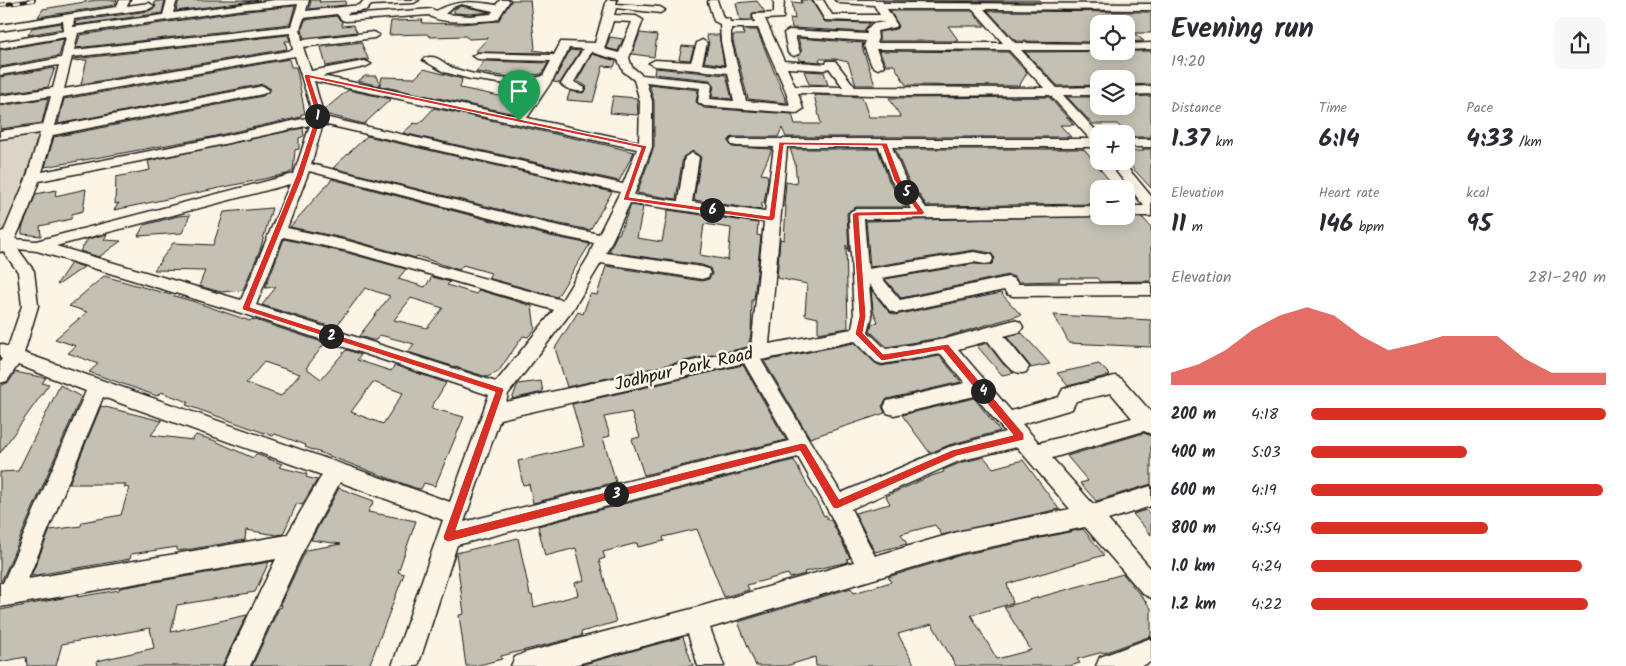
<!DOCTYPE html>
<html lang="en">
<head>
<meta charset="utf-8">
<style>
  :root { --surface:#fff; --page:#f7f7f7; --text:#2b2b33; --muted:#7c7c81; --accent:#d93025 }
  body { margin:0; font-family:Kalam,sans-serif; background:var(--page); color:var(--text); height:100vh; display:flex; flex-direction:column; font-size:19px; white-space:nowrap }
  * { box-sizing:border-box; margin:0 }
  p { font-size:16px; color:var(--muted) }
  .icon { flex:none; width:28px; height:28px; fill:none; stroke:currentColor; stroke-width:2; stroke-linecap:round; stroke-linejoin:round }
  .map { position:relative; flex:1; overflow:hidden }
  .panel { display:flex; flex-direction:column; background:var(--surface); width:475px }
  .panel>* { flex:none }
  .buttons { position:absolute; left:1090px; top:15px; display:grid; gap:10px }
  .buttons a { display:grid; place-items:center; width:45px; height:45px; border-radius:10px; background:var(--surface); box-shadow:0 2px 12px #0003; font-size:25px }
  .pin { position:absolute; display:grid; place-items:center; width:42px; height:42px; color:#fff; margin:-51px -21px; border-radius:50% 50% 50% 0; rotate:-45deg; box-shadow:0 0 5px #0007 }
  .pin .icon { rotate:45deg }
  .km { position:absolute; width:25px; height:25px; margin:-12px; border-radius:50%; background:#222; color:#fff; font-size:14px; line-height:25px; text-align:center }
  .round { display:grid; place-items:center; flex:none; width:52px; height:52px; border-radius:10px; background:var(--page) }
  .summary { display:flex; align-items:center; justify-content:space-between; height:85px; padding:0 20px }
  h1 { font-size:28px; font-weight:700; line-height:38px }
  .metrics { display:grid; grid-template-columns:repeat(3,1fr); gap:8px; height:85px; padding:5px 20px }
  .metrics div { display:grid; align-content:center }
  .metrics b { font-size:25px; font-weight:700 }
  .metrics small { font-size:14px; font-weight:400 }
  .metrics p { font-size:14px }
  .chart { height:140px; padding:10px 20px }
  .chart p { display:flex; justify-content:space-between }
  .chart svg { width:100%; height:90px; margin-top:5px; fill:var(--accent); opacity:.7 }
  ul { padding:0 20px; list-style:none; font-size:16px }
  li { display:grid; grid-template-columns:80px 60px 1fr; align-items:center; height:38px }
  li i { height:12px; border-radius:6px; background:var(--accent) }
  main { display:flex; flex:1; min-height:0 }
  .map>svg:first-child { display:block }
  .built { fill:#ebe5d6 }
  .green { fill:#dbd5c8; stroke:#7c7872 }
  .building { fill:#c4c0b3; stroke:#1c1c1c; fill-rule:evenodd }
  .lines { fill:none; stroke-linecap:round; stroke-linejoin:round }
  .minor-casing { stroke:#1c1c1c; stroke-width:3 }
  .minor { fill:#fcf5e5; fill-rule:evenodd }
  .rail-casing { stroke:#1c1c1c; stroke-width:4 }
  .rail { stroke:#fcf5e5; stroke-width:2.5; stroke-dasharray:7; stroke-linecap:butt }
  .route { fill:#d93025; stroke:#fff; fill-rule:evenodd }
  .labels { text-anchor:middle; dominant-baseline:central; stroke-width:5; stroke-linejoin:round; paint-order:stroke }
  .street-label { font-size:18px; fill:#1c1c1c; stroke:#fcf5e5 }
</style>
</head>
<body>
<main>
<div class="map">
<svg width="1151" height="666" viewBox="0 0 1151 666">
  <rect width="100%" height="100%" fill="#fcf5e5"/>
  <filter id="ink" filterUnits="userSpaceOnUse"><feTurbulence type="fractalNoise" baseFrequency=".02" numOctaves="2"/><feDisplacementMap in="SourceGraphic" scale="10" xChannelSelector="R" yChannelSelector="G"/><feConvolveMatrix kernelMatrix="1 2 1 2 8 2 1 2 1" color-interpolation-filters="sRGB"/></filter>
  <g filter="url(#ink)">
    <path class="built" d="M1053 0H1151V6H1060Z"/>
    <path class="green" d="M43 130 7 234 0 226V138Z"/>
    <g class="building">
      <path d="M96 0H117L115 5 38 17 43 9Z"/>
      <path d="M165 0 162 13 75 25 76 21 149 11 156 7 154 2Z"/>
      <path d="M179 0H260L176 11Z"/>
      <path d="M311 0H320L319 2 346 1 345 5 309 9Z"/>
      <path d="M512 0H530L535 48 533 50 553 53 475 52 488 38 469 39 465 36 430 37V36L426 34 389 35 391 21 423 20 422 23 460 24 498 21Z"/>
      <path d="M801 0H811L825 22 870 23 865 29V32L792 28 790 18 795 19 792 2 802 3Z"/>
      <path d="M884 0H1040L1042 2 884 1Z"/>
      <path d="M757 1 765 12 752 13V20H740L736 3Z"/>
      <path d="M295 6 290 24 76 48 80 35 237 12Z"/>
      <path d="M461 6 490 12 470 14 454 13V9Z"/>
      <path d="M890 11H972L985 26H948L959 41H879V32L896 29 899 26Z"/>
      <path d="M988 11 1151 12V33H1134L1144 41 1126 42V24H1099V42L1016 41Z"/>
      <path d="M336 16 342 22V26L353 25 357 32 304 38 302 29 305 20Z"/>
      <path d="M61 23 62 29 28 35 32 28Z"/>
      <path d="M743 30H757L787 103 748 99 733 41V35H744Z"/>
      <path d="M640 33 657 35 654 57 632 54Z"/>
      <path d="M288 35 290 41H285L287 49 81 84 87 60 73 61 74 59Z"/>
      <path d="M706 35H719L724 65 704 62 709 43Z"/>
      <path d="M610 37 623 39 618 51 606 48Z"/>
      <path d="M798 38 863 43 862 47 875 85H856L848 62 835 59H819L820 62 799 60 798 56 802 52Z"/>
      <path d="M64 39 59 56 0 67V50Z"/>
      <path d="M361 42 369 61 365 59 326 66 321 47Z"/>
      <path d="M682 46 694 47 690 60 679 59Z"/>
      <path d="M570 50 580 51 560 83 553 82Z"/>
      <path d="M879 51 1008 52 1027 73 1019 86 906 85 894 65H886Z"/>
      <path d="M1151 51V84L1126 85V79H1099V85L1058 86 1025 52Z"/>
      <path d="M592 54 616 61 614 67 603 66 593 102 567 100 570 91 583 93 587 89 586 86 577 81Z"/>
      <path d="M289 59 291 67H296L299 81 305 114H301V117L206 138 45 167 54 137 263 96 271 89 263 84 58 124 64 99Z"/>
      <path d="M484 61 548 63 542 74 510 77 476 72Z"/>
      <path d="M55 68 48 87 0 94V77Z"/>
      <path d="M655 68 726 75 732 99 712 97 714 85 710 80 654 74Z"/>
      <path d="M424 69 462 79 460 88 524 101 515 114 380 86 382 77 415 78Z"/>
      <path d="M804 71 824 72 828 85 809 84Z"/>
      <path d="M365 76H376L380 86 358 81Z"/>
      <path d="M649 84 698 90 696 102 704 108 792 114 795 124H821L814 95 862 97 869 117H901L889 98 1049 97 1074 125H1060L1071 137H786L782 128 778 137H732L728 141 732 147 772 149 761 174 767 175 768 179 764 203H762L761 210 694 200 701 157 693 151 683 157 676 199 637 193 654 147V101Z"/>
      <path d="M348 90 391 99 364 124 325 114 324 110Z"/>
      <path d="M613 96 637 98 638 115 610 113Z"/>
      <path d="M1151 96V137H1130L1117 124H1093L1067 97H1099V106H1126V97Z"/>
      <path d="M48 98 42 123 0 129V106Z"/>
      <path d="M434 108 606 145 634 152 619 181 403 133 414 123 419 124Z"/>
      <path d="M303 128 304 136 299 138V149L295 150 293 171 287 174 114 210 119 203 115 204 116 177 150 170 148 161Z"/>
      <path d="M367 136 612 192 590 230 550 222 333 168Z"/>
      <path d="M790 149H878L889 181 907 207H856L847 213 849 252 846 245 848 328 818 333V318L805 315 807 284 777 278 780 239 784 240 786 206H784L786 182 797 184 795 163Z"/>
      <path d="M895 149H1081L1085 150 1113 185H1099V204L927 206 907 178Z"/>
      <path d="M1142 149H1151V188L1126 161V151H1144Z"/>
      <path d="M332 179 550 236 590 244 557 297 488 278 491 273 463 265 459 270 417 256 415 258 348 239 290 227Z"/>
      <path d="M86 189 83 211 72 214 71 219 40 226 41 236 22 234V228L36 194 56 190 55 196Z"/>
      <path d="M631 205 643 207 637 238 662 242 668 210 758 223 757 235 761 236 754 300H752L751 334 748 347 567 387 555 348 578 312 583 314 590 294 597 295 606 266 702 281 709 279 712 274 710 268 702 265 609 252 617 234H619ZM704 224 731 228 728 260 700 255Z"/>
      <path d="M272 208 260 250 243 290 221 292 199 286 205 271 154 270 173 243 213 245 224 212Z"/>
      <path d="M190 215 182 233 138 236 144 225 178 216Z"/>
      <path d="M1101 216 1143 218 1151 227V281L1100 282 1097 278H1058L1060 281 1018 282 1015 277 1008 275 901 298 885 279 974 264 991 265 995 258 991 253 974 250 870 267 866 221Z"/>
      <path d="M107 234 104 240 121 241 99 257 80 251 88 239Z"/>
      <path d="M284 239 348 253 406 269 398 279 425 287 432 277 450 282 447 285 476 294 479 290 532 306 535 329 528 337 523 336 498 372 487 377 408 352 414 344 380 335 376 340H372L359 336 390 296 365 288 335 328 262 305 276 287 265 288ZM411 298 443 308 427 328 394 320Z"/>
      <path d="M71 263 84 267 58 285 57 284Z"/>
      <path d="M104 276 192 301 250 321 252 319 325 343 306 368 321 379 345 351 348 350 361 355 357 360 391 371 394 366H397L446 383 431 408 464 417 435 486 424 483 421 489 415 488 305 447 306 445 275 434 273 436 186 405 188 402 161 392 157 396 89 372 98 364 68 353 76 346 55 339 87 312 69 306ZM264 362 300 374 281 396 246 383ZM373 382 403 393 383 424 351 412Z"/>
      <path d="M871 290 889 312 895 315 1001 293 1021 315 945 337 887 347 870 331 872 324 878 322 873 310Z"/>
      <path d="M1054 315 1151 320V347L1069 343Z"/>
      <path d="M1022 333 1050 364 1030 368V366L1007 337Z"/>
      <path d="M854 343 875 363 881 366 940 356 961 382 887 399 882 406 885 413 810 438 764 361Z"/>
      <path d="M987 343 1003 364 1014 373 1002 375 977 346Z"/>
      <path d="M1099 364 1110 375 1068 386 1057 373Z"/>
      <path d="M743 365 786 440 644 475 632 439 640 437 631 412 604 417 610 436 603 438 616 482 533 503 529 484 523 485 518 461 584 446 572 404Z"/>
      <path d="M15 372 46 378 42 383 49 384 0 453V386L9 382Z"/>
      <path d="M541 381 543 392 512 399 518 384Z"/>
      <path d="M60 385 81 397 2 580 0 581V472L18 471Z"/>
      <path d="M974 398 1000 431 949 445 930 453 902 415Z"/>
      <path d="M101 406 162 421 151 435 192 440 196 435 213 440 253 458 256 454 282 464 279 467 307 474 306 477 317 480 302 505 297 503 283 534 277 535 246 530 245 540 192 549 177 551V547L131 554 130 559 31 576 50 530 81 526 82 522 121 515 129 488 124 487 126 484H69Z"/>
      <path d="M1144 433 1151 436V484L1096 501 1080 483 1088 481 1067 456Z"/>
      <path d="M984 457 993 468 1023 460 1059 509 942 535 935 525 901 534 907 544 875 552 855 513 890 504 886 496 931 476 944 472 943 470 960 463Z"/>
      <path d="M794 460 824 516 826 515 828 520H831L850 558 847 559 848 562 804 572 805 574 790 578 788 574 747 585 749 590 724 597 697 529 663 537 664 541 638 547 637 543 603 552 605 558 599 560 616 622 581 632 582 636 501 656 502 659 475 666H466L459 615 464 614 456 553 518 538 530 595H532L534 607 578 595 575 583 584 580 576 548 545 556 538 526Z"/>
      <path d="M339 488 374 501 368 512 416 521 398 572 404 574 369 666H252L279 608 282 607 281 603 306 550 341 544 311 540Z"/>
      <path d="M1146 510 1151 515V535L1133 514Z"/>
      <path d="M1083 529 1104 555 1007 584 1013 603 971 615 997 659 1031 650 1004 607 1123 574 1151 608V636L1104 653 1103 652 1077 659 1080 663 1070 666H956L932 624 898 634 915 666H816L815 657 786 666H756L738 622 851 588 854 593 891 582 888 577 961 555Z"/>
      <path d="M269 562 255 592 177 605 171 632 247 615 222 666H98L97 661 154 648 150 628 62 644 56 666H27L26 657 0 662V610L78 595 77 597 119 590 120 588Z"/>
      <path d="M683 637 693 666H577Z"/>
    </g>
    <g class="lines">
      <g class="minor-casing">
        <g id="minor">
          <path d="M120 0H130L127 6 149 3 154 6 149 9 74 19 73 27 163 15 167 0H177L173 13 275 0H309L306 11 360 5 364 0H419L414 3 371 5 367 10 347 13 349 15 432 9 436 11C456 0 473 1 496 5L500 0H510L498 19 494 20C480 21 439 25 429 15L346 21 342 20 337 14 304 18 300 29 302 40 374 32 379 35 374 38 303 47 311 71 365 61 371 64 365 67 322 76 516 116 538 84 513 85 470 79 444 72 423 60 425 58C438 54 443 64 453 68 479 77 517 83 543 76L551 61 478 59 472 56 478 53 554 55 561 42 595 43 607 0H617L616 4 660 7 665 10 660 13 616 8 614 15 636 16 643 20 629 58 632 67 642 75 710 82 712 85 710 99 734 101 728 73 655 66 649 63 655 60 691 62 697 43 702 40 707 43 702 64 726 67 721 41 720 24 714 21 708 2 709 0H717L723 18 729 19 730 22H755L753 16 754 14 774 13V0H784L783 18 765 19 784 61 826 64 827 61H835L855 87 1044 88 1009 50 876 49 884 66 878 69 872 66 864 46 866 41 795 36 800 53 794 56 788 53 784 33 789 30 867 34 866 30 872 24 885 22 825 20 813 0H823L832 15H880L874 5 840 3 835 0H882L883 3 1151 4V10L984 9 1015 43 1099 44V50H1021L1057 88 1099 87V95H1063L1099 134V147H892L905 179 926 208 1099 206V216L864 219 868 269 974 252 991 255 993 259 991 263 985 264 974 262 882 278 900 300 1008 277 1014 279 1018 284 1151 283V295L1013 296 1007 294 1004 290 896 313 890 311 869 284 872 317 868 332 886 349 945 339 1014 320 1020 322 1023 327 1020 332 1004 336 1029 367 1026 372C1010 378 997 352 988 341L958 349 1011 411 1059 397 1063 389 1070 387 1115 376 1122 379 1151 412V434L1144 431 1052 458 1093 504 1151 486V506L1108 520 1151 569V598L1143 594 1085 527 961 553 710 628 724 666H698L688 634 570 666H511L515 657 524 653 695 608 854 562 829 512 798 457 457 545 418 666H392L443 520 340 482 302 553 250 666H224L276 559 0 607V583H3L86 391 18 365 7 381 0 383V362L2 359 0 358V344L8 347 22 306 18 272 3 251 0 252V232L4 231 26 179 40 133 0 139V131L43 125 51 96 0 104V96L53 88 59 65 0 75V69L61 58 66 37 0 48V42L64 31 63 21 0 31V25L116 7ZM298 4 291 26 74 50 78 33 237 10ZM461 4 493 11 491 14 470 16 445 14 453 7ZM887 9H973L1003 43H876L878 38 877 31 896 27 897 25ZM613 21 632 22 619 53 604 49ZM731 28H758L785 89 790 105 746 101 731 41ZM290 33 293 50 64 89 72 57ZM569 48 583 49 561 84C565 89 577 92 583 91L585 88 574 82 592 51 594 53 618 60 623 71 634 80 640 101 639 142 527 118 554 78ZM295 56 310 105 311 117 206 140 42 172 53 135 263 94 269 90 263 86 55 126 63 97ZM787 68 824 70 829 68 843 87 795 86ZM314 81 637 149 623 184 324 117ZM646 82 700 88 698 102 704 106 797 113 803 109 798 93 908 96 1050 95 1090 139H732L730 142 732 145 737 146 774 147 765 212 692 202 699 157 692 153 685 157 678 201 634 195 652 147V101ZM323 124 620 192 599 234 550 224 311 164ZM310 125 294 174 36 241 15 239 29 209 39 181 206 148ZM787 147H879L891 180 911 209H856L851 211 849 214 854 317 852 329 769 344ZM309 171 550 234 594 243 589 256 562 300 348 241 287 228ZM290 184 241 300 56 246ZM630 203 764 222 751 348 506 402 508 394 572 311 601 263 702 279 708 277 710 273 708 269 702 267 606 253ZM283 237 348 251 554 310 496 382 256 305ZM18 249 37 251 241 313 489 395 450 502 24 353 38 306 34 271ZM855 341 876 362 882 364 941 354 965 383 887 401 884 407 887 413 894 415 975 396 1005 432 949 447 841 493 761 360ZM744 363 789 441 464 522 500 419ZM1111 393 1132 418 1039 443 1022 424 1072 409 1076 401ZM103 397 322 475 287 535 28 579ZM1017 447 1070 509 961 531 875 556 851 509 959 461Z"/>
          <path d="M1151 43V49L1126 50V44Z"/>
          <path d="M1151 86V94L1126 95V87Z"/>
          <rect x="1126" y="139" width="25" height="8"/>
          <path d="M1108 161H1122L1151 196V216H1126V206H1144Z"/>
          <path d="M1151 638V662L1142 666H1096L1100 657Z"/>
        </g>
      </g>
      <use href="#minor" class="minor"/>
      <g class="rail-casing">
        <path id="rail" d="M0 5 34 0"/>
      </g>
      <use href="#rail" class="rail"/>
    </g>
  </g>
  <path class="route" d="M306 74 647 146 629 197 769 216 779 142 887 143 901 180 925 213 922 215 859 216 866 316 863 333 883 354 948 344 1024 434V440L957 456 837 509 833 508 800 451C682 480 566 512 448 542L444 540 443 537 495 392 243 310 242 308 296 176 315 119 313 105 304 76ZM310 78 641 148 623 200 772 221 775 218 784 145 882 146 894 180 917 211 856 212 852 214 859 316 855 334 882 361 943 350 1013 435 952 450 839 499 806 444 802 443C686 471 571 501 456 530L504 390 503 388 250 307 303 176 321 119 319 105Z"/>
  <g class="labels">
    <g class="street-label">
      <text transform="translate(684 370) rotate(-13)">Jodhpur Park Road</text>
    </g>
  </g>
</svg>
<div class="buttons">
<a><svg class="icon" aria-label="locate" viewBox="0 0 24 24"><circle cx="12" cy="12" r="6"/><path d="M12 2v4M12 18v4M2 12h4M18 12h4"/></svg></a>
<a><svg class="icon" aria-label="layers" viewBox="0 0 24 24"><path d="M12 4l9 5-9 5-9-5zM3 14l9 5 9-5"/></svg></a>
<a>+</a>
<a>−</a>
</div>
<div class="pin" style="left:519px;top:121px;background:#1e9e55"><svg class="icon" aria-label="arrive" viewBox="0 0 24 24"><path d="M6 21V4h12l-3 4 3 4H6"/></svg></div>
<b class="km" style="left:317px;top:116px">1</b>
<b class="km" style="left:331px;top:336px">2</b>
<b class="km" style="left:616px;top:494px">3</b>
<b class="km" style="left:983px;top:391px">4</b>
<b class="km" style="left:906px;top:192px">5</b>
<b class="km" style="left:712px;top:210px">6</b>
</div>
<section class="panel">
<div class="summary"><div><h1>Evening run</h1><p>19:20</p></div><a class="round"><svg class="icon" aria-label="share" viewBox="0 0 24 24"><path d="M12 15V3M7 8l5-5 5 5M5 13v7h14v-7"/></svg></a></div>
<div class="metrics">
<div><p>Distance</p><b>1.37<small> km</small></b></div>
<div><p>Time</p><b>6:14</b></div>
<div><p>Pace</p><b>4:33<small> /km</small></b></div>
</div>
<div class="metrics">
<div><p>Elevation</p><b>11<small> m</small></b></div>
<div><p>Heart rate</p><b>146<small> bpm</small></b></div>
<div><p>kcal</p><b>95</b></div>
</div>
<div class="chart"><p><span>Elevation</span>281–290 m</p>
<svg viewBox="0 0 160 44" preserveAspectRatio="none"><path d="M0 44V38L10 34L20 27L30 17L40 10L50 6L60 10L70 20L80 27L90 24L100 20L110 20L120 20L130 31L140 38L150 38L160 38V44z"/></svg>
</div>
<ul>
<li><b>200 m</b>4:18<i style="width:100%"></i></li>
<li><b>400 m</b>5:03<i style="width:53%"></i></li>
<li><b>600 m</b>4:19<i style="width:99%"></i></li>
<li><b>800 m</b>4:54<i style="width:60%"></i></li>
<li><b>1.0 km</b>4:24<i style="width:92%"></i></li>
<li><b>1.2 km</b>4:22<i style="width:94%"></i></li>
</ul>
</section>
</main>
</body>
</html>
